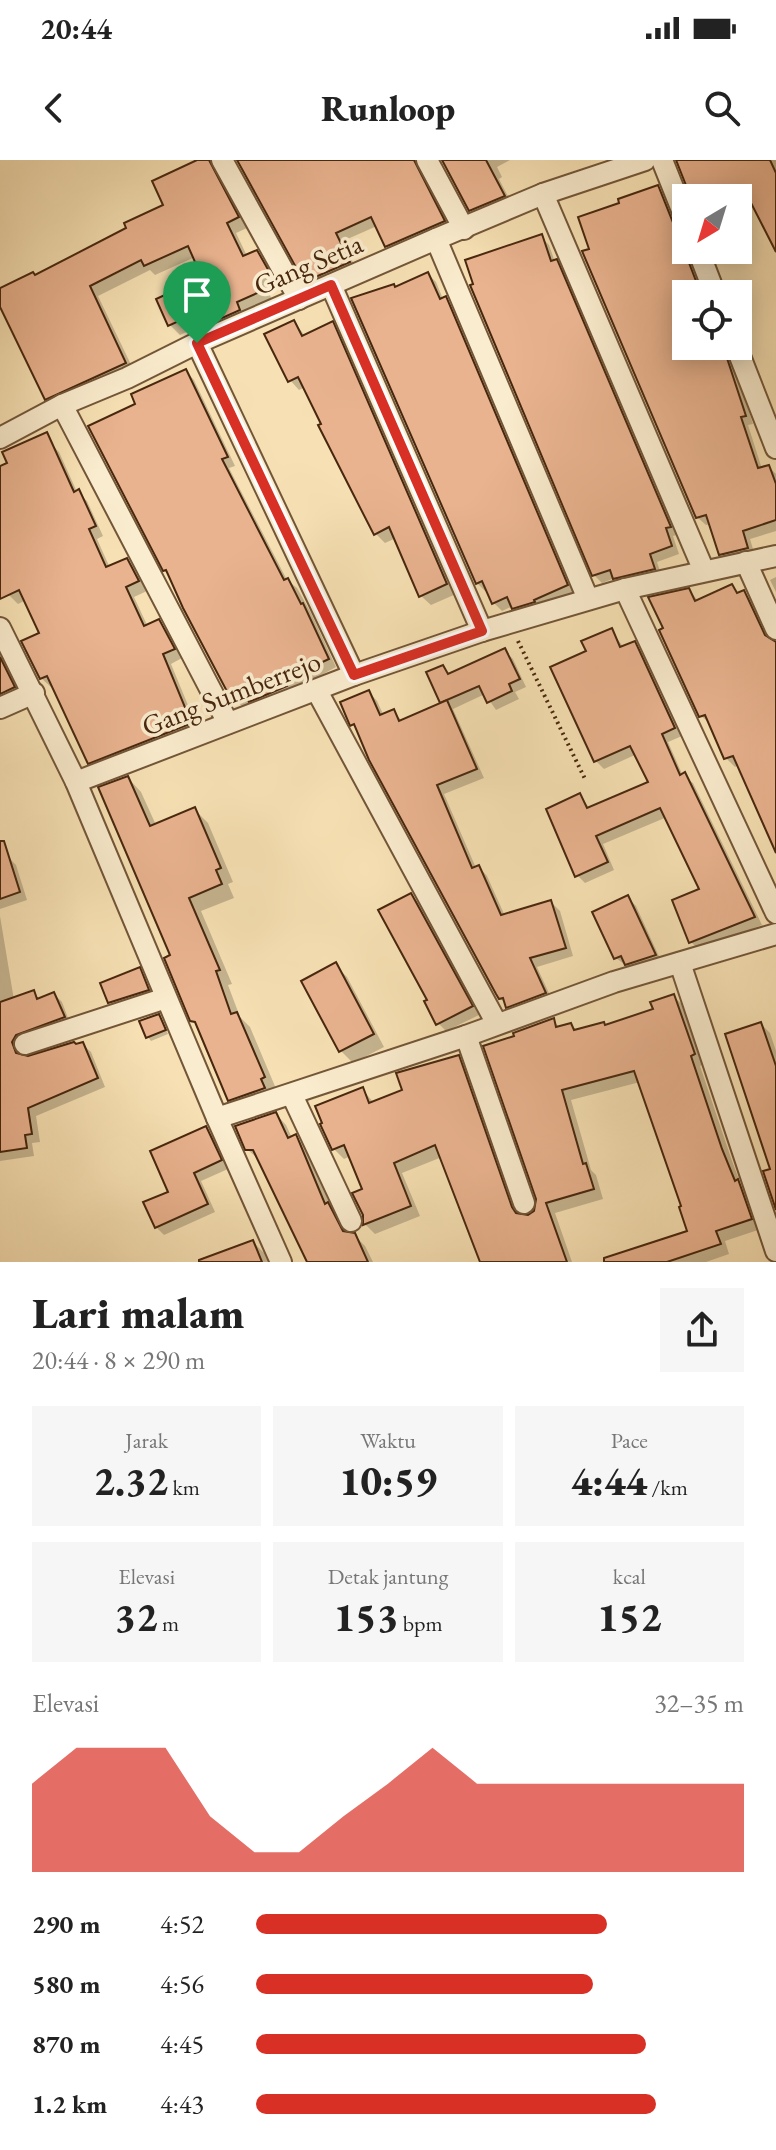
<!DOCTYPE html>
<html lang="id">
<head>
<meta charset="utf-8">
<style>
  :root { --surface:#fff; --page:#f6f6f6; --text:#222; --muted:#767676; --accent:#d93025 }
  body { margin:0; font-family:"EB Garamond",serif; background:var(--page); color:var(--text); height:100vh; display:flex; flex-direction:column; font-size:30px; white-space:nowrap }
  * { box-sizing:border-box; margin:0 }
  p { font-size:26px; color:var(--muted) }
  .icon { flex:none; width:44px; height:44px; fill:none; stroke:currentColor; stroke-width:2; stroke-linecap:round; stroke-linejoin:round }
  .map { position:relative; height:1102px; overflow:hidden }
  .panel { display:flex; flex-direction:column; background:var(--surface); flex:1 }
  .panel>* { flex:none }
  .needle { width:52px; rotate:218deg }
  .controls { position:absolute; left:672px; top:24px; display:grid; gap:16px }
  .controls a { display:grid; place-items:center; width:80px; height:80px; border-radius:0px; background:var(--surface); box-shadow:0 4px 20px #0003; font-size:40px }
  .pin { position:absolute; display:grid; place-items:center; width:68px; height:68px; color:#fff; margin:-82px -34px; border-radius:50% 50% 50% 0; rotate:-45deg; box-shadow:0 0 8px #0007 }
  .pin .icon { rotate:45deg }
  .round { display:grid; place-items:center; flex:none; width:84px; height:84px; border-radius:0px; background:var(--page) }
  .overview { display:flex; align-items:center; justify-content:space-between; height:136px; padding:0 32px }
  h1 { font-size:44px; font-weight:800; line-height:60px }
  .stats { display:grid; grid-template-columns:repeat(3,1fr); gap:12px; height:136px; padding:8px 32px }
  .stats div { display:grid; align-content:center; border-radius:0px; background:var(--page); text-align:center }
  .stats b { font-size:40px; font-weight:800 }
  .stats small { font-size:22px; font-weight:400 }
  .stats p { font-size:22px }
  .chart { height:224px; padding:16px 32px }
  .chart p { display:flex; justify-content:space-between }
  .chart svg { width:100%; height:144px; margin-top:8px; fill:var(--accent); opacity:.7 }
  ul { padding:0 32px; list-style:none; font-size:26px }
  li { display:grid; grid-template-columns:128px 96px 1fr; align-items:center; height:60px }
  li i { height:20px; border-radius:10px; background:var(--accent) }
  .status { display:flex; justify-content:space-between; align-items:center; height:56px; padding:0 40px; background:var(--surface); direction:ltr }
  .status svg { height:22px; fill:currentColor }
  header { display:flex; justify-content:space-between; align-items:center; height:104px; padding:0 32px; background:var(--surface); font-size:36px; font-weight:800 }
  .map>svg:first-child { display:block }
  .shadow { fill:#0003 }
  .building { fill:#e9b38f; stroke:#47270e; stroke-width:2 }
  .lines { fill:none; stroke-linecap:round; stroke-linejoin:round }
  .minor-casing { stroke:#735638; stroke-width:24 }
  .path { stroke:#47270e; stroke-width:4; stroke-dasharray:2 4; stroke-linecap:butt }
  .minor { stroke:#faecce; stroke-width:20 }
  .route-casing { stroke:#fff; stroke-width:16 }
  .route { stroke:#d93025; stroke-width:10 }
  .labels { text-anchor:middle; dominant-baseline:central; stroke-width:7; stroke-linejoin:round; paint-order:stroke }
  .street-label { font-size:28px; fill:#47270e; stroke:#faecce }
</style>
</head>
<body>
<div class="status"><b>20:44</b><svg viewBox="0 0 49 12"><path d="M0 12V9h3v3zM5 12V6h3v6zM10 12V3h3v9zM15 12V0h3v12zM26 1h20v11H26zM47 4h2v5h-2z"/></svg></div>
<header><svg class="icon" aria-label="back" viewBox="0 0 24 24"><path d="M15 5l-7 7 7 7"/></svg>Runloop<svg class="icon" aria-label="search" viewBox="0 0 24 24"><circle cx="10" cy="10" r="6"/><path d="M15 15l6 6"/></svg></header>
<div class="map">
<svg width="776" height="1102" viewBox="0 0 776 1102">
  <rect width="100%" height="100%" fill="#f7e1b4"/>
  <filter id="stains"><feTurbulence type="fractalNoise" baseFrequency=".0025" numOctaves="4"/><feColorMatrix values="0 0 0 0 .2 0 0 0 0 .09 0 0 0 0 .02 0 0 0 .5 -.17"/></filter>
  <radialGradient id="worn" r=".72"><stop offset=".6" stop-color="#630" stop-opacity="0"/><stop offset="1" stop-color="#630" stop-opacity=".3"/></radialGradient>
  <g class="shadow">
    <path d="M201 0H215L220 5V18L247 68 236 73 247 96 256 92 266 102 278 123 267 128 272 140 232 167 221 156 180 175 170 165 205 119 195 97 155 115 150 110 98 136 135 213 59 247 49 237 0 143V131L36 117 166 46Z"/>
    <path d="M239 0H426L423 3V16L452 70 395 94 387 86 377 66 343 81 357 111 315 129 306 121Z"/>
    <path d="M444 0H510L497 7 502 17 499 19 512 44 479 58 471 50Z"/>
    <path d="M678 0H776V88L754 46 745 51 738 44V38H693Z"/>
    <path d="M658 28 666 36 681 75 686 79V90H690L705 134H686V186H727L753 264 748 265 762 309 769 307 776 314V371L750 379 755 396 729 402 721 394 711 364 706 365 697 357 591 90Z"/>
    <path d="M541 77 549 85 555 102 564 110 677 375 673 376 679 394 657 402 662 417 623 426 615 418 602 423 594 415Z"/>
    <path d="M428 114 436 122 443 139 454 146 575 433 522 456 513 446 502 451 494 443 488 430 485 431 477 423 396 129Z"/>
    <path d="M294 162 306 177 332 164 342 173 456 434 431 445 421 436 396 378 385 383 376 374 305 227 299 230 290 220Z"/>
    <path d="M186 211 194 220 235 306 229 308 287 420 297 428 311 453 336 507 259 549 252 542 242 546 233 538 172 417 165 410 138 245Z"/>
    <path d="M50 283 59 292 77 332 87 341 103 376 97 379 110 408 127 400 136 409 147 431 134 437 148 467 159 462 168 471 182 498 171 504 197 567 98 612 89 602 54 526 51 527 41 518 42 474 26 440 18 444 8 434 0 416V308Z"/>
    <path d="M776 417V432L770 420Z"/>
    <path d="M732 427 739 434 744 432 752 441 772 482H776V685L739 605 735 607 726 598 711 564 701 556 689 430 699 442Z"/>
    <path d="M611 470 624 488 634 483 642 491 682 576 668 582 683 616 693 623 762 765 699 790 691 782 702 730 667 657 603 684 614 710 585 723 577 715 580 635 590 649 650 623 637 594 604 609 596 601 588 492Z"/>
    <path d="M505 491 513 499 526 527 515 532 519 539 496 550 485 534 453 549 484 618 444 634 476 708 479 707 487 716 505 756 551 742 560 751 573 796 537 807 553 842 516 855 500 838 359 571 352 564 369 532 377 541 384 556 394 552 403 562 444 544 442 542 443 507 451 515Z"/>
    <path d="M0 492 22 536 0 546Z"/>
    <path d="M128 618 141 632 156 665 194 649 208 663 233 722 228 724 234 738 201 751 232 824 228 825 240 857 250 867 277 931 243 953 229 940 199 867 192 860 173 796Z"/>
    <path d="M8 697 16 705 27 740 0 749V699Z"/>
    <path d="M411 735 419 743 479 855 446 871 438 863Z"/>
    <path d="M628 738 636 746 662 803 635 812 616 798Z"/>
    <path d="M0 756 14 840 33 833 40 840 54 834 62 842 71 866 20 889V897L28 899 82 884 91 892 105 927 36 956 40 982 32 983 34 996 0 1001Z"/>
    <path d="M335 805 347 817 384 887 353 903 341 891 303 822Z"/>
    <path d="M139 810 147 818 156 838 118 850 110 842Z"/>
    <path d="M673 836 684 846 704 904 700 906 732 1001 741 1025 748 1032 761 1069 725 1081 729 1094 706 1102H625L690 1072 640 922 571 940 591 1010 596 1015 603 1039 555 1053 572 1102H483L442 997 402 1013 420 1056 375 1074 365 1064V1030L351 996 344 999 334 989 362 929 374 943 404 931 458 897 468 907 520 1056 528 1058 536 1052 538 1039 516 877 553 860 560 868 571 865 577 871 605 866 655 850Z"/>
    <path d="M159 856 168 874 151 881 148 877Z"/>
    <path d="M761 864 770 873 776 891V1042Z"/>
    <path d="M276 954 286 965 292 978 296 977 306 987 332 1049 338 1055 347 1074 354 1075 365 1086 373 1102H309L258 999 247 989Z"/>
    <path d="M206 969 214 977 228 1009 201 1021 215 1052 164 1075 156 1067 171 1033Z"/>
    <path d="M253 1082 264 1093 268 1102H201Z"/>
  </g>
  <g class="building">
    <path d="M197 0H209L239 57 227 63 243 96 257 90 270 113 258 118 264 130 237 142 240 150 220 159 214 145 168 166 156 139 202 118 188 86 144 106 141 100 90 126 126 203 45 240 0 147V128L33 112 35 115 126 68 124 63 163 45 152 21Z"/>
    <path d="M237 0H414L445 61 385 87 371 57 336 73 350 102 304 122Z"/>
    <path d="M442 0H486L505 36 469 51Z"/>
    <path d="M676 0H770L776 13V92L748 37 738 42V38H732L728 29 709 38H691Z"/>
    <path d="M658 25 674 65 685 84 686 95 696 121 689 123 692 134H686V186H723L746 256 741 257 758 308 769 305 776 324V360L743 371 748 388 719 395 706 355 696 358 582 91 589 89 578 57 619 43 618 39Z"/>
    <path d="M542 74 551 101 557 99 671 367 666 368 672 386 650 394 655 409 613 419 610 410 592 416 470 125 473 124 465 100Z"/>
    <path d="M428 112 440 139 446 136 568 425 534 440 535 442 512 449 507 437 492 444 482 421 476 424 351 138 394 124 395 127Z"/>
    <path d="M294 160 302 176 333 161 447 424 419 437 389 367 374 375 318 265 321 264 298 217 288 222 264 174Z"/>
    <path d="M186 209 228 297 222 299 284 420 288 418 301 444 303 443 329 499 284 520 287 526 249 542 245 533 231 539 183 448 166 410 163 411 88 266 135 244 131 234Z"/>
    <path d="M47 272 74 332 79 329 96 366 89 369 106 407 127 398 139 421 126 427 144 466 159 459 175 489 163 494 189 557 184 560 187 565 88 604 47 516 40 519 21 481 39 473 19 430 0 439V306L7 303 2 292Z"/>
    <path d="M732 424 737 433 744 430 765 475 776 482V693L733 596 724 599 705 555 699 557 659 470 663 468 648 437 689 428 695 441Z"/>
    <path d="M612 468 620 487 635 481 675 568 662 574 680 615 685 612 755 757 689 783 672 740 699 729 660 648 596 676 608 702 575 717 546 649 580 633 587 648 648 622 630 586 594 602 550 507 586 491 581 481Z"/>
    <path d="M505 488 520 519 509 524 512 531 487 543 479 526 440 543 426 512 443 505 448 514Z"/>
    <path d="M0 497 15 527 0 534Z"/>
    <path d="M369 530 380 555 394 549 399 561 447 540 477 609 437 625 472 708 479 705 501 755 551 740 566 788 530 798 546 833 506 848 503 838 499 839 496 834 369 600 354 564 350 566 340 542Z"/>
    <path d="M128 616 150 666 195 647 221 708 216 710 222 724 189 738 220 810 216 811 231 854 237 852 265 917 261 919 265 928 228 941 195 862 190 861 164 798 170 795 98 627Z"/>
    <path d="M0 681H4L20 732 0 739Z"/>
    <path d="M411 733 473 846 436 865 424 841 427 840 378 750Z"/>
    <path d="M628 735 656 795 625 805 621 796 614 799 592 752Z"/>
    <path d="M336 802 374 874 339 892 301 821Z"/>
    <path d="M140 807 149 830 108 843 100 823Z"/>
    <path d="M34 830 37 839 54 832 65 857 16 875 12 882 16 893 28 896 74 882 76 884 83 882 98 918 28 948 32 974 25 975 27 988 0 992V842Z"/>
    <path d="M674 834 695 894 691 896 722 989 735 1021 738 1019 752 1059 716 1071 721 1084 667 1102H604V1098L687 1071 679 1047 681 1046 634 911 562 930 583 1004 586 1003 594 1029 546 1043 567 1102H480L435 985 394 1003 411 1046 363 1065V1055L352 1033 362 1029 344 985 332 990 320 964 322 963 315 946 363 927 369 943 402 930 396 913 459 895 512 1047 516 1053 528 1055 534 1051 536 1039 483 886 514 876 513 873 554 858 556 867 571 863 574 870 604 862 605 865 653 849 650 842Z"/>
    <path d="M159 854 166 870 146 878 139 861Z"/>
    <path d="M761 862 776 906V1050L763 1011 770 1009 725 874Z"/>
    <path d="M276 952 288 978 296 974 325 1044 328 1042 343 1071 355 1073 368 1102H307L253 990H245L235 966Z"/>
    <path d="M206 966 222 1000 194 1013 208 1044 155 1068 143 1042 168 1032 150 991Z"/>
    <path d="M253 1080 262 1102H199V1100Z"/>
  </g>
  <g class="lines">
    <g class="minor-casing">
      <g id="minor">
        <path d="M222 0 299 139"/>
        <path d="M427 0 464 69"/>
        <path d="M662 0 686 60"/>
        <path d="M543 34 704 411"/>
        <path d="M436 79 588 439"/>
        <path d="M698 90 715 134"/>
        <path d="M331 125 482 471"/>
        <path d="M197 183 354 515"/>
        <path d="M736 186 776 288"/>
        <path d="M62 245 228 563"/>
        <path d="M0 278 62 245 127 218 197 183 436 79 543 34 645 0"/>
        <path d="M746 402 776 469"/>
        <path d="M625 429 776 753"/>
        <path d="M0 468 76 622 217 958 281 1102"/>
        <path d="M317 531 497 864"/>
        <path d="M0 548 34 533"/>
        <path d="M76 622 354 515 482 471 625 429 776 396"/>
        <path d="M680 803 776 1091"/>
        <path d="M466 876 524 1043"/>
        <path d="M25 884 166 838"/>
        <path d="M292 935 351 1061"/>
        <path d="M217 958 466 876 614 822 776 774"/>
      </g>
    </g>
    <path class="path" d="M518 481 585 619"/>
    <use href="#minor" class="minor"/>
  </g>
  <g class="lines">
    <g class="route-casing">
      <path id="route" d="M331 125 482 471 354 515 197 183Z"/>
    </g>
    <use href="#route" class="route"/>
  </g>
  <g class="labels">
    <g class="street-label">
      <text transform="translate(308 104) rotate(-23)">Gang Setia</text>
      <text transform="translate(231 533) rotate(-21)">Gang Sumberrejo</text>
    </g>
  </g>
  <rect width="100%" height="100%" filter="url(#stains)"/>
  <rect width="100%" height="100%" fill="url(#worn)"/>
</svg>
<div class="controls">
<a><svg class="needle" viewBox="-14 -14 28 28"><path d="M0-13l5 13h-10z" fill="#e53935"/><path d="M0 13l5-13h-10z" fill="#767676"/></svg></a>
<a><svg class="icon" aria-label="locate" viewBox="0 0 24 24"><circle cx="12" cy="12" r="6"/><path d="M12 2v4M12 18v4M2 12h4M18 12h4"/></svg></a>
</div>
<div class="pin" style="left:197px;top:183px;background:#1e9e55"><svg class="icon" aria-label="arrive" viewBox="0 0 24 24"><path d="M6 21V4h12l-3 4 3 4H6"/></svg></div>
</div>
<section class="panel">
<div class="overview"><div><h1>Lari malam</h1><p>20:44 · 8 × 290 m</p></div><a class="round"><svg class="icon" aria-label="share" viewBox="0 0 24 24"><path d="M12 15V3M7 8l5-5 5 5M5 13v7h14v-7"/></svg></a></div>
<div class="stats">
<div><p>Jarak</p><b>2.32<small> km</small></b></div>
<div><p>Waktu</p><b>10:59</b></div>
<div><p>Pace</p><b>4:44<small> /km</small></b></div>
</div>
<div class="stats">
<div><p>Elevasi</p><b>32<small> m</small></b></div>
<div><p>Detak jantung</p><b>153<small> bpm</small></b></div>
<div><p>kcal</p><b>152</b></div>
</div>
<div class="chart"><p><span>Elevasi</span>32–35 m</p>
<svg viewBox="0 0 160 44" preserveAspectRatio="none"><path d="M0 44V17L10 6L20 6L30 6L40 27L50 38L60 38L70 27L80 17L90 6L100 17L110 17L120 17L130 17L140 17L150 17L160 17V44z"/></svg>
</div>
<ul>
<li><b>290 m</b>4:52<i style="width:72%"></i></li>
<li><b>580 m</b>4:56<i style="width:69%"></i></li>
<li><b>870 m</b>4:45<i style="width:80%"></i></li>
<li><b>1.2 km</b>4:43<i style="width:82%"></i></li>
</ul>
</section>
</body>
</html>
